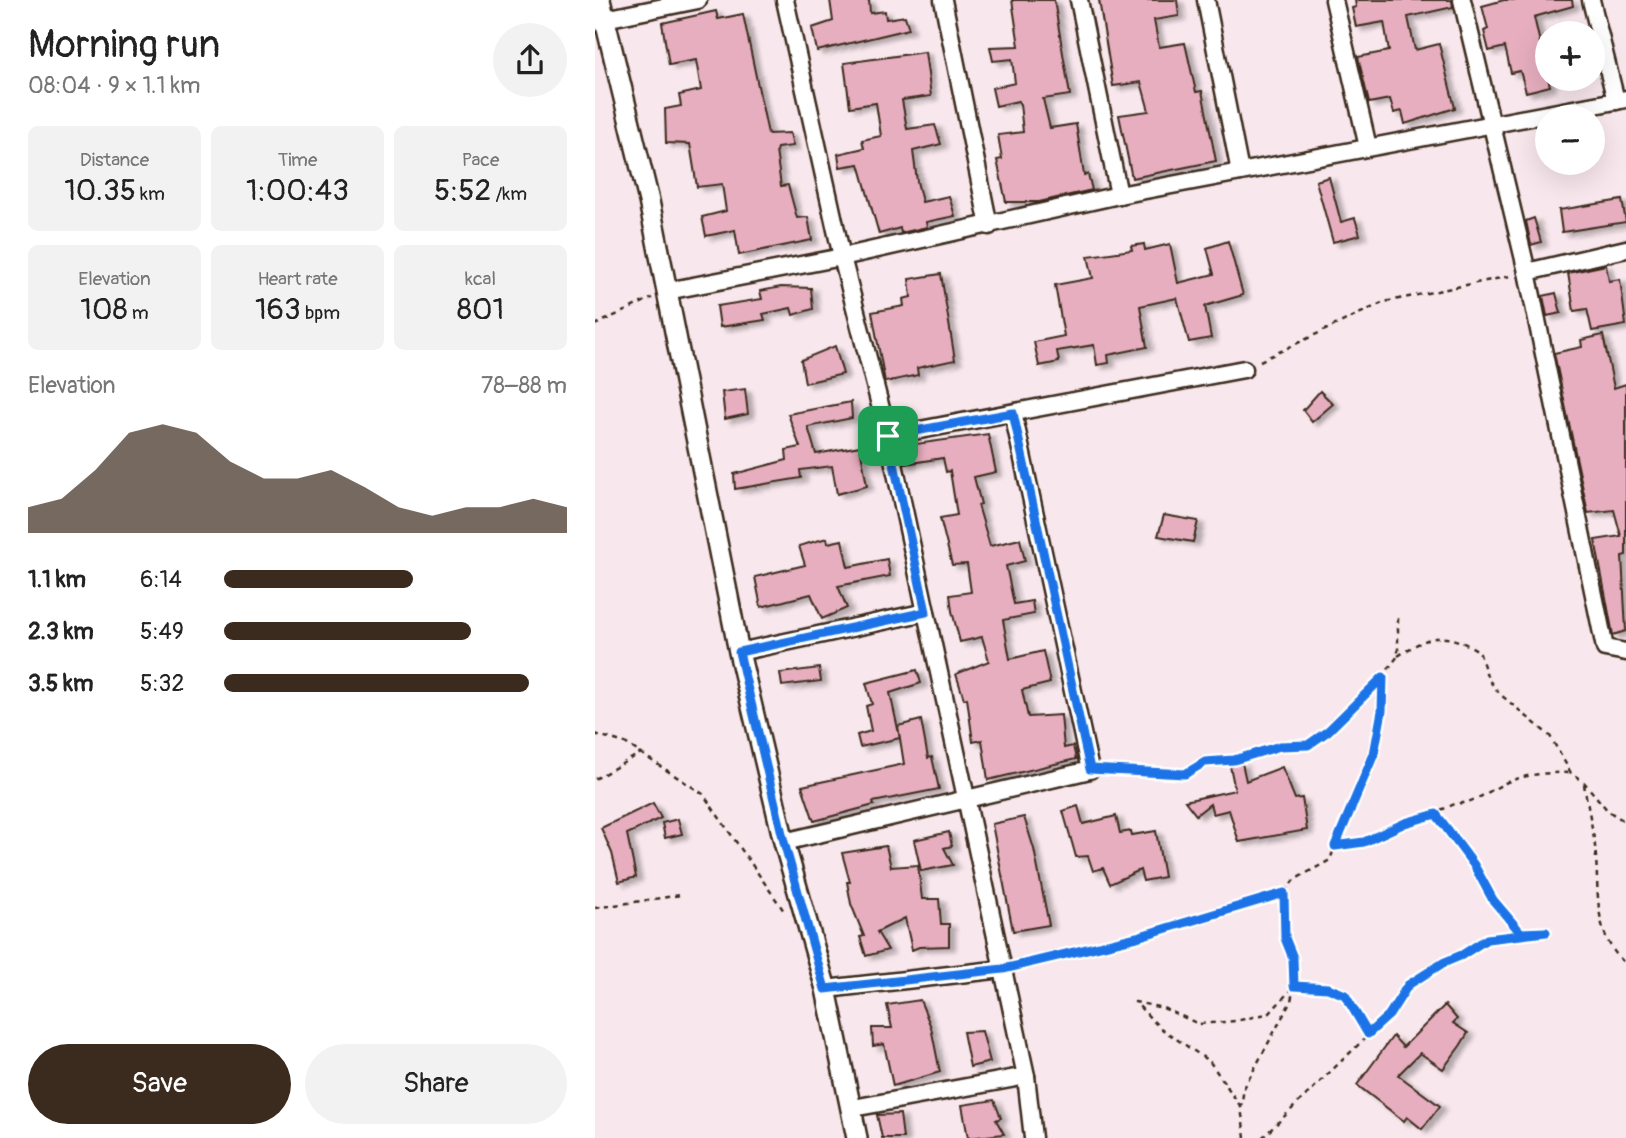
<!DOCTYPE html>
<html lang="en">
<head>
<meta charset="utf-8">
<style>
  :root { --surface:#fff; --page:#f2f2f2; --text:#222; --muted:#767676; --accent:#3b2a1e }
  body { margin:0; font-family:Pangolin,sans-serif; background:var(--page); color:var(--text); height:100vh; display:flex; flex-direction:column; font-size:26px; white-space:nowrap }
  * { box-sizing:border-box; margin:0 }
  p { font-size:23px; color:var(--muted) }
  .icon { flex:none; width:38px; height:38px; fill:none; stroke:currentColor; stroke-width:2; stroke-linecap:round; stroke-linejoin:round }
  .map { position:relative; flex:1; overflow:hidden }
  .panel { display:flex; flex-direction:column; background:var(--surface); width:595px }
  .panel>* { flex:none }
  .fabs { position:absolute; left:940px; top:21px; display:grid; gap:14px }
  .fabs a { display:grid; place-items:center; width:70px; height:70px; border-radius:50%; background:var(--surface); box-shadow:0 7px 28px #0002; font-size:35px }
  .pin { position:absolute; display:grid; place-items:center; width:60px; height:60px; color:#fff; margin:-30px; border-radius:14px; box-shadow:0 4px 10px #0006 }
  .round { display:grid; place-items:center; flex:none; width:74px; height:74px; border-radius:37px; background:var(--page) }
  .headline { display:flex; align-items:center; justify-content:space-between; height:119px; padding:0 28px }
  h1 { font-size:38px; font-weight:600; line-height:52px }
  .figures { display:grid; grid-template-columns:repeat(3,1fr); gap:10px; height:119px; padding:7px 28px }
  .figures div { display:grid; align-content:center; border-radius:10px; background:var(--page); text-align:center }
  .figures b { font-size:30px; font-weight:600 }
  .figures small { font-size:19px; font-weight:400 }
  .figures p { font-size:19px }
  .chart { height:196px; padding:14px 28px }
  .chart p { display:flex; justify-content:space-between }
  .chart svg { width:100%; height:126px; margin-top:7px; fill:var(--accent); opacity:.7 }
  .primary-button { display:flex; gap:14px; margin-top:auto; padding:14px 28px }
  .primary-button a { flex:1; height:80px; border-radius:42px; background:var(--accent); color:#fff; font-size:28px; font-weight:600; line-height:80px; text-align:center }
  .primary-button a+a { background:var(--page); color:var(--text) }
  ul { padding:0 28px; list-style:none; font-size:23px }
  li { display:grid; grid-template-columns:112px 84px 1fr; align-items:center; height:52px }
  li i { height:18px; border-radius:9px; background:var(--accent) }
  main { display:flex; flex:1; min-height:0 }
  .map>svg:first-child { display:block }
  .building { fill:#e7aebf; stroke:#3b2a1e; stroke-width:2; filter:url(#shadow) }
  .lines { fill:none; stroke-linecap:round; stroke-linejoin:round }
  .minor-casing { stroke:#3b2a1e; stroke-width:21 }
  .tertiary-casing { stroke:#3b2a1e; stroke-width:24 }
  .path { stroke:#3b2a1e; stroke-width:2.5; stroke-dasharray:5 5; stroke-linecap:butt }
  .minor { stroke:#fff; stroke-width:16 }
  .tertiary { stroke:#fff; stroke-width:19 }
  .route-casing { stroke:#fff; stroke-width:14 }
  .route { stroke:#1a73e8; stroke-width:9 }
</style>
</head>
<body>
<main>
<section class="panel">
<div class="headline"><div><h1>Morning run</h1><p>08:04 · 9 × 1.1 km</p></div><a class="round"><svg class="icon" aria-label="share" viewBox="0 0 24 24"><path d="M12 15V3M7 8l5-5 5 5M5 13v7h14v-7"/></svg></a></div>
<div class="figures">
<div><p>Distance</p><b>10.35<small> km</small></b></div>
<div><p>Time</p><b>1:00:43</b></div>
<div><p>Pace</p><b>5:52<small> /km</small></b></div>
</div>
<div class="figures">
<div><p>Elevation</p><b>108<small> m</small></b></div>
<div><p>Heart rate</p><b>163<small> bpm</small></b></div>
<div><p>kcal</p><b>801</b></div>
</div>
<div class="chart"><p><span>Elevation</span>78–88 m</p>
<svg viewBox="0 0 160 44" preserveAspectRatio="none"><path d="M0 44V35L10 32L20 22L30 9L40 6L50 9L60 19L70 25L80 25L90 22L100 28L110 35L120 38L130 35L140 35L150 32L160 35V44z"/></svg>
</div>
<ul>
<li><b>1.1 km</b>6:14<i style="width:55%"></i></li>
<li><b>2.3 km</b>5:49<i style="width:72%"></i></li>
<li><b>3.5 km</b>5:32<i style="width:89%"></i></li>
</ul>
<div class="primary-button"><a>Save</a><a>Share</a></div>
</section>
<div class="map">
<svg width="1031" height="1138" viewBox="0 0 1031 1138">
  <defs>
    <filter id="shadow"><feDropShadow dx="6" dy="3.5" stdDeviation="2" flood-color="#0004"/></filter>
  </defs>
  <rect width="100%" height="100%" fill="#f8e7ec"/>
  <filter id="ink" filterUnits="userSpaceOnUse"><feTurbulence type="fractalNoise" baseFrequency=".0143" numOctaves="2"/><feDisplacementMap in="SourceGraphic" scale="14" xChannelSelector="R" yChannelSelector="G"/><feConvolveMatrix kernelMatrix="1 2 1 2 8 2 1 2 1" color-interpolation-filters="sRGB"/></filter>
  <g filter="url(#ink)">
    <g class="building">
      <path d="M235 0H274L275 13 290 11 291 19 310 16 314 29 222 51 217 28 238 21Z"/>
      <path d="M417 0H459L475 95 448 99 455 128 481 124 489 175 493 174 497 190 444 202H411L402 160 407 159 403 135 428 132 425 104 423 101 401 106 397 88 420 83 417 59 398 61 395 47 424 46Z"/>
      <path d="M504 0H582L584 16 559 20 564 47 590 43 601 92 607 91 621 161 537 178 524 115 554 111 546 82 518 86Z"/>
      <path d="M760 0H857L858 7 813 17 820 50 844 44 860 108 810 124 807 111 799 113 795 99 774 103 763 57 794 51 789 22 761 27 757 8 761 7Z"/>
      <path d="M909 0H977L978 6 939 17 955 86 931 92 925 71 916 73 910 47 894 51 889 31 893 29 887 6Z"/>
      <path d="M121 11 123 19 148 14 173 134 195 133 198 146 182 148 181 151 186 186 193 185 202 218 213 217 217 240 144 255 140 230 111 236 107 217 131 211 127 184 102 187 95 144 71 143 70 109 86 106 84 95 106 90 101 60 74 65 67 23Z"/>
      <path d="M330 52 336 96 307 100 312 129 340 125 346 144 318 151 322 181 327 202 354 196 360 216 331 222 332 227 306 233 305 228 284 234 264 164 245 167 243 154 269 148 267 140 286 136 281 103 255 107 249 63Z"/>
      <path d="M734 177 746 222 760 218 765 235 738 242 721 181Z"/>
      <path d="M1027 200 1031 222 967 232 964 210Z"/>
      <path d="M939 218 946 242 936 245 931 221Z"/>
      <path d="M633 241 648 295 610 306 616 338 594 342 582 298 545 306 552 347 513 355 514 363 502 365 499 345 462 351 464 362 444 366 439 342 469 336 460 285 498 278 493 256 537 250 536 246 549 244 550 250 575 244 583 283 619 274 612 248Z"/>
      <path d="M1011 265 1014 281 1025 279 1031 325 997 331 992 309 979 311 973 273Z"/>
      <path d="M346 274 360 360 322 368 323 375 290 382 277 312 309 306 308 299 316 297 314 279Z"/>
      <path d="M186 287 216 288 218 309 198 315 196 308 168 314 170 320 125 327 122 306 167 299 165 291Z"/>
      <path d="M961 293 966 313 952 316 948 296Z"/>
      <path d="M1008 335 1019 388 1031 384V555L1027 556 1031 631 1018 635 1000 540 1026 536 1019 510 993 513 959 353 987 347 986 340Z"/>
      <path d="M240 346 248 374 210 383 206 360Z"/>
      <path d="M150 389 153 414 130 419 127 392Z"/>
      <path d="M725 391 738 404 717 422 708 410Z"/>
      <path d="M256 402 257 418 213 427 221 454 265 446 272 486 242 494 237 466 205 470 206 478 140 489 139 474 192 460 191 450 205 447 193 414Z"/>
      <path d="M393 434 401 472 379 477 386 504 383 505 395 546 425 539 430 561 411 566 419 604 437 601 439 614 408 620 415 659 448 651 455 683 427 690 433 717 466 715 469 748 478 746 481 759 393 780 387 740 378 742 372 698 369 699 361 674 394 661 387 637 365 642 357 611 355 595 376 592 372 564 357 565 345 518 362 515 355 471 351 472 348 458 310 464 306 446Z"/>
      <path d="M569 515 603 521 598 542 563 536Z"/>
      <path d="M232 538 233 543 247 540 253 567 292 559 295 576 243 586 252 608 227 619 216 594 166 607 160 577 210 565 204 546Z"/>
      <path d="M224 668 226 681 187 686 185 673Z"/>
      <path d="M322 670 326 683 295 693 305 738 265 747 262 735 276 731 271 706 277 704 271 683Z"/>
      <path d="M326 720 333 758 337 757 344 789 278 802 279 805 219 821 207 786 309 764 303 726Z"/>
      <path d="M647 763 651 781 687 767 700 799 707 798 712 830 644 842 634 810 618 814 615 804 601 815 590 801 640 790 635 766Z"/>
      <path d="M58 803 66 818 32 834 41 877 24 882 17 853 6 828Z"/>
      <path d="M483 806 488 824 521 816 525 833 536 831 537 835 561 831 569 877 548 881 545 870 515 884 508 868 498 871 493 856 481 857 468 811Z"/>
      <path d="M429 817 439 849 454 925 418 931 397 824Z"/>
      <path d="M83 819 87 834 70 838 67 823Z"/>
      <path d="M354 832 357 846 349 848 358 865 326 871 319 840Z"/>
      <path d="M291 846 296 867 323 865 327 899H344L346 924H354V946L324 947 317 950 310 918 282 932 293 950 271 956 265 937 269 936 256 904 252 882H255L247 853Z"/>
      <path d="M325 1000 336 1027 345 1072 298 1086 289 1044 278 1046 277 1028H297L292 1005Z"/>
      <path d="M850 1005 862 1019 858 1023 873 1033 865 1046 848 1069 825 1053 803 1075 845 1106 827 1129 812 1117 809 1121 762 1085 798 1036 808 1047Z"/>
      <path d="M387 1031 395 1062 375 1067 368 1032Z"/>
      <path d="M399 1100 406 1118 401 1120 409 1134 373 1138 367 1105Z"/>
      <path d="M305 1114 308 1138H287L282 1115Z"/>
    </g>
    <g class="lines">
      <g class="minor-casing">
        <g id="minor">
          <path d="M190 0 247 257 293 436 431 1076 438 1138"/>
          <path d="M348 0 394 226"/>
          <path d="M484 0 524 195"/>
          <path d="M611 0 645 172"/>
          <path d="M739 0 773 147"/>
          <path d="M867 0 932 272 1010 648 1031 652"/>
          <path d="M996 0 1021 101"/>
          <path d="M0 21 103 0"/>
          <path d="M932 272 1031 249"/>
          <path d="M72 291 247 257 524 195 1031 99"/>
          <path d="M293 436 649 369"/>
          <path d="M144 652 331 612"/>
          <path d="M189 842 495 770 418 413"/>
          <path d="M231 989 408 969"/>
          <path d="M258 1108 431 1076"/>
        </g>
      </g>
      <g class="tertiary-casing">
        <path id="tertiary" d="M5 0 54 201 144 652 189 842 231 989 262 1138"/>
      </g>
      <g class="path">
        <path d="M0 325 57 298"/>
        <path d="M665 361 789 302 915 276"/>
        <path d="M803 656C836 634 849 631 884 651L893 679 906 695 955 736 976 773 988 781 1013 811 1031 822"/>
        <path d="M787 677V711L779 754 740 846 769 842 860 804C880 803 892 792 910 783 932 774 953 772 976 773"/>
        <path d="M0 734 30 743 108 794 189 911"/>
        <path d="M509 770 590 774 610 762 638 760 685 746 713 745 752 713 787 677 803 656V618"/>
        <path d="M0 779 46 753"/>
        <path d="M989 784C992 803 996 821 999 839 1006 882 994 933 1031 964"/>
        <path d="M841 814 879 865 898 900 926 933H933"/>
        <path d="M0 908 85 895"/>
        <path d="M422 966 542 937 689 893"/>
        <path d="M646 1107 615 1062 564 1027 540 1002 568 1008 604 1024 641 1021 675 1013 699 986 733 988 750 995 773 1034"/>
        <path d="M650 1138 646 1107 649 1088 696 1001C702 974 697 964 690 939 687 925 689 907 689 893L699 880 735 860 740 846"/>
        <path d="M667 1138 794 1015 813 985 892 939 952 932"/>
      </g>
      <use href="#minor" class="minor"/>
      <use href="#tertiary" class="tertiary"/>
    </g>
  </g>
  <g class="lines" filter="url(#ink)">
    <g class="route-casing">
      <path id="route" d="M418 413 495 769 590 774 610 762 639 760 685 746 713 745 733 731 788 677 787 711 779 754 740 846 769 842 810 823 841 814 879 865 898 900 926 933 951 932 892 939 867 955 848 963 813 985 794 1015 773 1034 750 995 733 988 699 986 698 958 690 938 689 893 542 937 408 969 230 989 189 842 144 652 331 612 293 436Z"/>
    </g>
    <use href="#route" class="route"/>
  </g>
</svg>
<div class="fabs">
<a>+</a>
<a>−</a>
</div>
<div class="pin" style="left:293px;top:436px;background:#1e9e55"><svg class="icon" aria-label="arrive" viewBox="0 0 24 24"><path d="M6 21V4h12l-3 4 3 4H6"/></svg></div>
</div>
</main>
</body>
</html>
